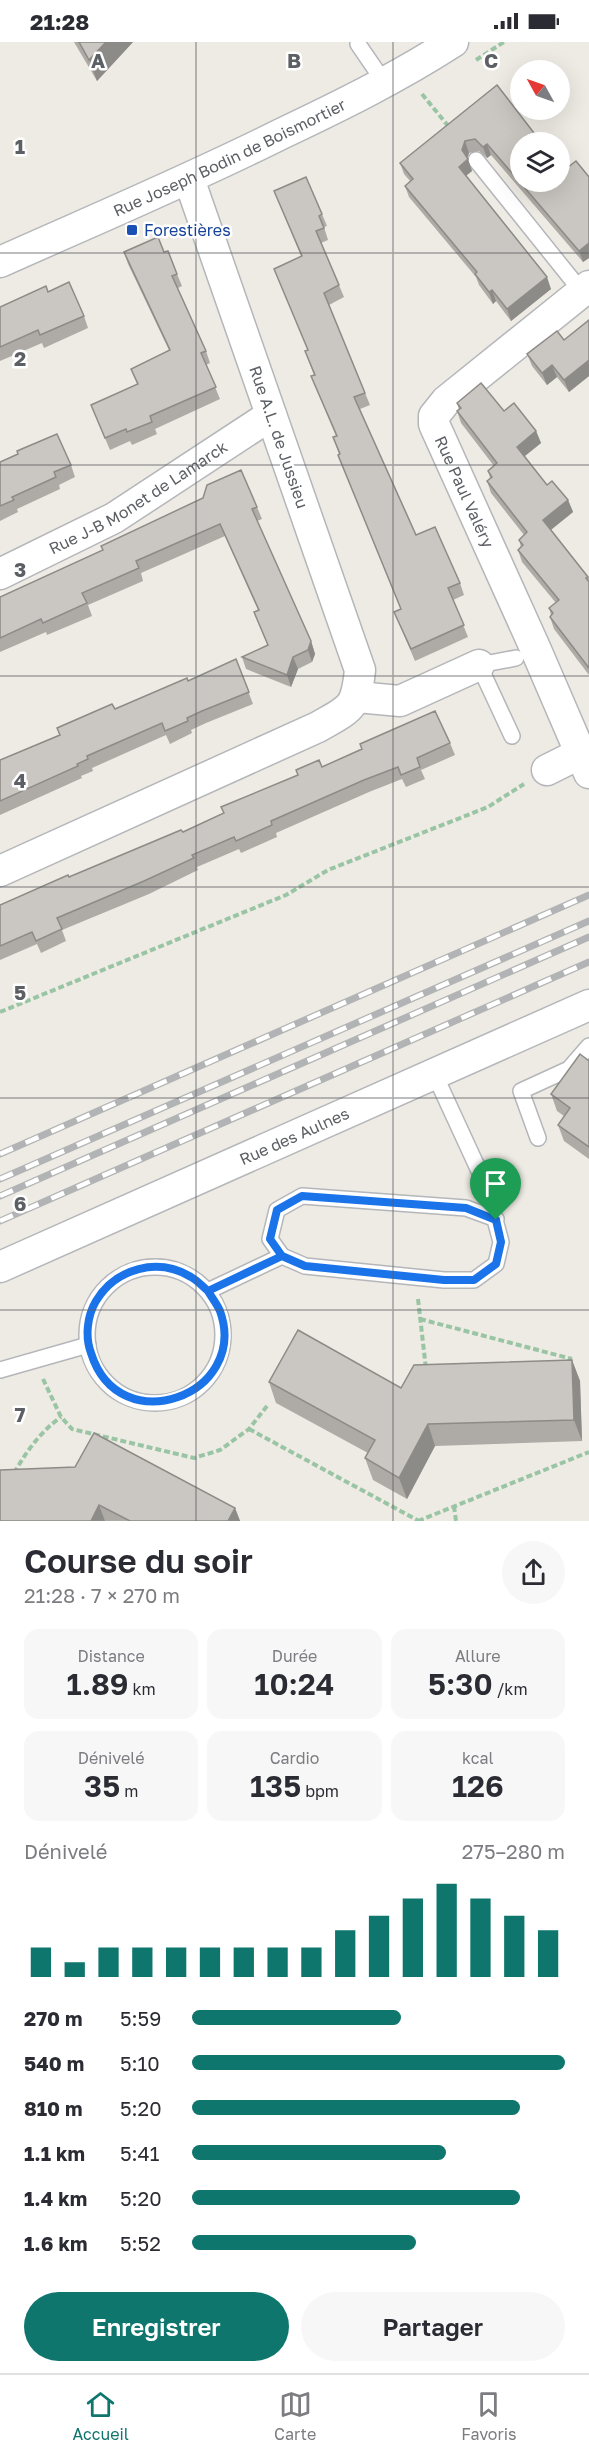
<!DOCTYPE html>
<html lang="fr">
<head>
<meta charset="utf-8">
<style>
  :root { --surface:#fff; --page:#f7f7f7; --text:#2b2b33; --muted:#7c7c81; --line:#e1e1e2; --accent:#0f766e }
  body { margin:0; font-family:"Golos Text",sans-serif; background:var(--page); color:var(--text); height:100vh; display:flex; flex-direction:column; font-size:22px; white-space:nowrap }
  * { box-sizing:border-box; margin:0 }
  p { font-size:20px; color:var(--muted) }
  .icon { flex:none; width:33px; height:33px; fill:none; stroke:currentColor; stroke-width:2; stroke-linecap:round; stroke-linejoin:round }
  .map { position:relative; height:1479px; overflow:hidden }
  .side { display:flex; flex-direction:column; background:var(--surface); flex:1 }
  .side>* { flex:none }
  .needle { width:39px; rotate:310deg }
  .tools { position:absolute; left:510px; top:18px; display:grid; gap:12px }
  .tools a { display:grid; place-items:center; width:60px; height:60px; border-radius:50%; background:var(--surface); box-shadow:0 6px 24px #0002; font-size:30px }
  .pin { position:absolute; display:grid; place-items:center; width:51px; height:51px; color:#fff; margin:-62px -26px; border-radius:50% 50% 50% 0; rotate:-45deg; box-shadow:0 0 6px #0007 }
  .pin .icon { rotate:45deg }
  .round { display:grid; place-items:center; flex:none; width:63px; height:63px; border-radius:32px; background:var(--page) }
  .headline { display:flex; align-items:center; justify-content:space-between; height:102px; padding:0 24px }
  h1 { font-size:33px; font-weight:600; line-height:45px }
  .stats { display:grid; grid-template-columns:repeat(3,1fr); gap:9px; height:102px; padding:6px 24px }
  .stats div { display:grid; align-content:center; border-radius:15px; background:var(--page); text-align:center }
  .stats b { font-size:30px; font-weight:600 }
  .stats small { font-size:16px; font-weight:400 }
  .stats p { font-size:16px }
  .chart { height:168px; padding:12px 24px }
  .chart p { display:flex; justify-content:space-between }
  .chart svg { width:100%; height:108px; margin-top:6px; stroke:var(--accent); stroke-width:6 }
  .primary-button { display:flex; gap:12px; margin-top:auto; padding:12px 24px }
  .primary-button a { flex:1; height:69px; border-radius:36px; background:var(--accent); color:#fff; font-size:24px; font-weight:600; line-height:69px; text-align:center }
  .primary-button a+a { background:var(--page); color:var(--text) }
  ul { padding:0 24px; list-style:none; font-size:20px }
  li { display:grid; grid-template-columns:96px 72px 1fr; align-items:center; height:45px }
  li i { height:15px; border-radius:8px; background:var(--accent) }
  .status { display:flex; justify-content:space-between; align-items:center; height:42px; padding:0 30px; background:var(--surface); direction:ltr }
  .status svg { height:16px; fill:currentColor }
  .menu { display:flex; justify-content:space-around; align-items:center; height:84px; border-top:2px solid var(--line); background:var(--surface); font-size:16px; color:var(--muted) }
  .menu a { display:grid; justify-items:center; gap:3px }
  .menu .active { color:var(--accent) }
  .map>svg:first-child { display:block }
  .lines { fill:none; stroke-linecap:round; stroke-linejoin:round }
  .lane-casing { stroke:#b4b6ba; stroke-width:18 }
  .street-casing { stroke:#b4b6ba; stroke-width:33 }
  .path { stroke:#9ac5a5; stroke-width:4; stroke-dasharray:6 3; stroke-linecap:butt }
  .lane { stroke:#fff; stroke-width:15 }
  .street { stroke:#fff; stroke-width:30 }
  .rail-casing { stroke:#b2b3b4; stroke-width:7 }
  .rail { stroke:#fff; stroke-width:4.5; stroke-dasharray:14; stroke-linecap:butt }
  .wall { fill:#aeaaa6 }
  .shaded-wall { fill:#8d8b87 }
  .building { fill:#cac6c1; stroke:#8d8b87; stroke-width:1.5 }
  .route-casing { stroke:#fff; stroke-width:12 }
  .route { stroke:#1a73e8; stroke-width:8 }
  .grid { fill:none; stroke:#5c5f64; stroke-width:1.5; stroke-opacity:0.55 }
  .transit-dot { fill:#1a4fb4; stroke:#fff; stroke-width:2 }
  .labels { text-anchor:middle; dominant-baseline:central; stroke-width:5; stroke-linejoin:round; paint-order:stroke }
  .street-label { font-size:16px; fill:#5c5f64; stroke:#fff }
  .transit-label { font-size:16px; fill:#164399; stroke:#fff; text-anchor:start }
  .grid-label { font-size:20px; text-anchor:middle; font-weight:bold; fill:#5c5f64; stroke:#fff; stroke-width:5; stroke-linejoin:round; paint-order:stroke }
</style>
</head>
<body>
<div class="status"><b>21:28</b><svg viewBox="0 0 49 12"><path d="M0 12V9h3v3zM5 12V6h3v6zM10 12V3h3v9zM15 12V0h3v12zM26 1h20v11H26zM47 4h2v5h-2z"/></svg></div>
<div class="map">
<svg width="589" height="1479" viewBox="0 0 589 1479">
  <rect width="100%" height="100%" fill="#eeebe4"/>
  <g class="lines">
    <g class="lane-casing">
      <g id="lane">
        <path d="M358 2 384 40"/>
        <path d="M476 118 582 250"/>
        <path d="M512 694 479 623 516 616"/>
        <path d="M434 1031 486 1144 501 1200 496 1222 474 1238H444L305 1224 282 1214 270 1197 277 1168 302 1154 466 1166 496 1177"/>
        <path d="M538 1096 521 1049 569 1027 589 1004"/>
        <circle cx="155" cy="1293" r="68"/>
        <path d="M208 1249 282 1214"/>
        <path d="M0 1328 88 1303"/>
      </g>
    </g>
    <g class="street-casing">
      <g id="street">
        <path id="s1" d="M0 220C94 178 189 138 281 92 340 64 399 35 453 0"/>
        <path id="s2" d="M589 244 446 359 434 374V382L536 608 589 731"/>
        <path id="s3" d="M0 532 114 476 271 373"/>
        <path d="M357 655 400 659 479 623"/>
        <path d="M547 728 579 712"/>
        <path d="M0 829 318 685C351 666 356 667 360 628L189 137"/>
        <path id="s4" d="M0 1225 589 963"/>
      </g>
    </g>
    <g class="path">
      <path d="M476 18 504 0"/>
      <path d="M422 52 449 85"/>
      <path d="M0 970 286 853 328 828 488 765 524 742"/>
      <path d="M418 1257 426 1327"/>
      <path d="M420 1277 572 1317"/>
      <path d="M43 1337 61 1375 72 1387 194 1416 220 1408 249 1387 267 1364"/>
      <path d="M249 1387 419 1479"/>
      <path d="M14 1431C27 1409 40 1390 61 1375"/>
      <path d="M454 1464 456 1479"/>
      <path d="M418 1479 589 1410"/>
    </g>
    <use href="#lane" class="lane"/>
    <use href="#street" class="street"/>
    <g class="rail-casing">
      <g id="rail">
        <path d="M0 1112 589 853"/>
        <path d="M0 1137 589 879"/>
        <path d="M0 1154 589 895"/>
        <path d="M0 1179 589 920"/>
      </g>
    </g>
    <use href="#rail" class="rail"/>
  </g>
  <g class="wall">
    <path d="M74 0H133L97 39Z"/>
    <path d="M497 43 563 129 589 135V216L583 220 491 113 487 116 479 109 469 111 467 116 472 129 466 134 551 247 511 279 496 259 493 262 479 243 476 235 409 155 405 144 410 139 404 132 400 121Z"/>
    <path d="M274 149 322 172 327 184 324 185 328 198 321 201 344 255 329 263 370 363 360 367 416 493 460 541 464 553 453 558 468 595 415 619 394 570 401 567 338 413 339 412 333 395 336 394 311 334 314 333 305 309 308 308 274 227 301 214Z"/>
    <path d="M124 210H164L177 232 182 244 178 246 206 309 210 321 206 323 220 357 155 387 157 392 132 403 130 399 110 408 91 363 137 342 131 327 169 308 128 222Z"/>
    <path d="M48 250 84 274 88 286 44 306 42 301 0 319V265Z"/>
    <path d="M589 278V334L569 350 557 335 547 343 532 324 527 312 564 298Z"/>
    <path d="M457 361 504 369 536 389 541 401 525 414 547 443 568 458 573 470 551 488 589 536V633L554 587 550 575 551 573 549 566 556 561 522 520 518 508 521 505 519 498 524 493 491 451 487 439 490 436 488 429 494 424 461 381 457 369 459 368Z"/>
    <path d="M18 412 71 423 75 435 59 443 60 447 17 467 18 470 0 479V420Z"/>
    <path d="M257 465 262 477 257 479 311 599 315 612 312 620 298 627 291 645 246 627 242 615 268 604 254 570 258 568 225 494 141 531 143 539 88 563 92 574 47 593 46 590 0 610V555Z"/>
    <path d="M236 617 253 662 206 681 191 688 192 691 170 702 166 693 92 726 93 729 81 734 82 736 0 773V718L59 693 115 667 188 639Z"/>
    <path d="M450 701 455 713 421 728 425 737 406 745 402 737 369 750 276 791 277 795 241 811 239 807 197 825 198 828 149 852 62 888 66 899 41 911 37 902 0 918V863L69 835 183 790 322 725Z"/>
    <path d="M589 1019V1117L564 1099 558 1083 564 1074 557 1069 551 1052Z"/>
    <path d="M572 1318 580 1339 582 1399 435 1404 407 1457 373 1438 365 1416 368 1411 276 1361 269 1340 401 1346Z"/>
    <path d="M0 1428 235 1466 240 1479H0Z"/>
  </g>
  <g class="shaded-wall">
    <path d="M106 0H133L97 39 89 18Z"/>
    <path d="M465 99 469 111 466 119 468 117 472 129 463 136 459 125 462 108Z"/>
    <path d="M487 102 491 113 487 116 483 105Z"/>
    <path d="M589 201V216L583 220 579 209Z"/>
    <path d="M547 235 551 247 511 279 507 267Z"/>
    <path d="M492 248 496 259 493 262 489 250Z"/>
    <path d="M588 319 589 322V334L569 350 564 338Z"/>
    <path d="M552 323 557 335 547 343 542 331Z"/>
    <path d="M536 389 541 401 521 417 517 405Z"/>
    <path d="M568 458 573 470 548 490 543 478Z"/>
    <path d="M311 599 315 612 312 620 308 608Z"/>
    <path d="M293 615 298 627 291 645 287 633Z"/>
    <path d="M572 1318 580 1339 582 1399 574 1378Z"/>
    <path d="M428 1382 435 1404 407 1457 399 1436Z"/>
    <path d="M99 1463 105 1479H91Z"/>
    <path d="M235 1466 240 1479H228Z"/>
  </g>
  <g class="building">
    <path d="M79 0H106L89 18Z"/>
    <path d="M497 43 541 100H520V140H560V124L563 129 576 119 589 135V201L579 209 487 102 483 105 475 97 465 99 462 108 468 117 459 125 547 235 507 267 492 248 489 250 475 232 477 230 405 144 413 137 400 121Z"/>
    <path d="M306 135 322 172 319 174 324 186 316 189 339 243 324 251 365 351 354 355 416 493 435 485 460 541 448 546 464 583 411 607 394 570 401 567 338 413 340 412 333 395 337 394 311 334 315 333 305 309 308 308 274 227 302 214 274 149Z"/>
    <path d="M158 195 164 210 168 209 177 232 172 234 206 309 201 311 216 345 150 374 152 380 127 390 126 387 105 396 91 363 138 342 131 327 170 308 124 210Z"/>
    <path d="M69 240 84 274 40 293 38 288 0 305V265L46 244 48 250Z"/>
    <path d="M589 278V320L588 319 564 338 552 323 542 331 527 312 557 289 564 298Z"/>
    <path d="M481 341 504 369 514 361 536 389 517 405 547 443 552 439 568 458 543 478 588 535 586 536 589 540V626L550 575 553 571 549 566 559 558 518 508 523 503 519 498 527 490 487 439 492 435 488 429 497 421 457 369 461 366 457 361Z"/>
    <path d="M57 392 71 423 54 430 56 435 12 455 14 458 0 464V420L18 412 17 409Z"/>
    <path d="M241 428 257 465 252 467 311 599 308 608 293 615 287 633 242 615 268 603 254 570 259 568 220 482 136 519 139 526 82 551 87 561 43 581 41 577 0 596V555L103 508 101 504 203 456 207 443Z"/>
    <path d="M236 617 249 650 202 669 187 676 188 679 165 689 162 681 87 714 88 717 77 722 78 724 0 759V718L60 693 57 686 112 662 115 667 187 636 188 639Z"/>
    <path d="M435 669 450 701 417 716 420 725 401 733 398 725 364 738 271 779 272 783 236 799 234 795 192 813 194 816 144 839 57 876 62 887 36 899 32 890 0 904V863L68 833 69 835 181 788 183 790 224 771 221 765 298 733 296 728 319 718 322 725 362 707 360 702Z"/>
    <path d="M580 1012 589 1019V1105L558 1083 570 1066 551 1052Z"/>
    <path d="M298 1288 401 1346 414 1323 572 1318 574 1378 428 1382 399 1436 365 1416 375 1398 269 1340Z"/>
    <path d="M94 1391 235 1466 228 1479H130L99 1463 91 1479H0V1428L75 1425Z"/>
  </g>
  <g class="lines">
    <g class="route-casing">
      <path id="route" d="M496 1178 501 1200 496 1222 474 1238H444L305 1224 282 1214 208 1249C203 1245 197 1238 191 1235 158 1215 116 1226 96 1259 87 1274 85 1295 91 1311 119 1401 250 1353 220 1269 217 1262 212 1256 208 1249L282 1214 270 1197 277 1168 302 1154 466 1166 496 1178"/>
    </g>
    <use href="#route" class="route"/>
  </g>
  <path class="grid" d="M196 0V1479M393 0V1479M0 211H589M0 423H589M0 634H589M0 845H589M0 1056H589M0 1268H589"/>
  <rect class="transit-dot" x="126" y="182" width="12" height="12" rx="3"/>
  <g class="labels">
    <g class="street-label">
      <text stroke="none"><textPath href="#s1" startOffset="252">Rue Joseph Bodin de Boismortier</textPath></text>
      <text transform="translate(279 395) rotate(71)">Rue A.L. de Jussieu</text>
      <text stroke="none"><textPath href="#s2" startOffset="285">Rue Paul Valéry</textPath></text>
      <text stroke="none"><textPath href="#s3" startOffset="158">Rue J-B Monet de Lamarck</textPath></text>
      <text stroke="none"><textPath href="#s4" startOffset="322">Rue des Aulnes</textPath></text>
    </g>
    <g class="transit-label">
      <text x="144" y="188">Forestières</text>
    </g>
  </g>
  <g class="grid-label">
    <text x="98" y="26">A</text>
    <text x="294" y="26">B</text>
    <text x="491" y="26">C</text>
    <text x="20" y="112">1</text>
    <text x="20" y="324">2</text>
    <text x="20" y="535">3</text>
    <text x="20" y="746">4</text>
    <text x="20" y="958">5</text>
    <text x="20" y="1169">6</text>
    <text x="20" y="1380">7</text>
  </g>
</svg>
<div class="tools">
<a><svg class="needle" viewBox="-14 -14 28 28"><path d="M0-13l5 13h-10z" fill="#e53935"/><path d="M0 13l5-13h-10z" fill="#7c7c81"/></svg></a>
<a><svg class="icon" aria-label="layers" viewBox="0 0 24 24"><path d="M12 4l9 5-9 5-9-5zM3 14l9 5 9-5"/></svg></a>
</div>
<div class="pin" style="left:496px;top:1178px;background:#1e9e55"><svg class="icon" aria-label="arrive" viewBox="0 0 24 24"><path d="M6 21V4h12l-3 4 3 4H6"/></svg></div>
</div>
<section class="side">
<div class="headline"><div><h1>Course du soir</h1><p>21:28 · 7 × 270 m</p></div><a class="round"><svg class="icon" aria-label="share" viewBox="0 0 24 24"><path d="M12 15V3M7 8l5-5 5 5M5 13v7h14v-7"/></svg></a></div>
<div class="stats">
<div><p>Distance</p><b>1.89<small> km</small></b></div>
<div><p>Durée</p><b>10:24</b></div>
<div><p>Allure</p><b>5:30<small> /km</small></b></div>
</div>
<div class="stats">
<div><p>Dénivelé</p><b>35<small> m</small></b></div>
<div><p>Cardio</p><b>135<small> bpm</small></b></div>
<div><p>kcal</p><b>126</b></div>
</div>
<div class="chart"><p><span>Dénivelé</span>275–280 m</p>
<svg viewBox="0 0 160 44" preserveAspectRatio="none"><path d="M5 44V32M15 44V38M25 44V32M35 44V32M45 44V32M55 44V32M65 44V32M75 44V32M85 44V32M95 44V25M105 44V19M115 44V12M125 44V6M135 44V12M145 44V19M155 44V25"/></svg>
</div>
<ul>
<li><b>270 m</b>5:59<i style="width:56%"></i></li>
<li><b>540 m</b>5:10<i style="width:100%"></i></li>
<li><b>810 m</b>5:20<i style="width:88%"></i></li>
<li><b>1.1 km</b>5:41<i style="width:68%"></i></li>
<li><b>1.4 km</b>5:20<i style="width:88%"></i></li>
<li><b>1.6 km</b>5:52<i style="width:60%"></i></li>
</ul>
<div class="primary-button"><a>Enregistrer</a><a>Partager</a></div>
</section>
<nav class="menu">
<a class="active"><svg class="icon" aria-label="home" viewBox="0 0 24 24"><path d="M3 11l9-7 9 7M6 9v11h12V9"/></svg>Accueil</a>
<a><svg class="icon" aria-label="map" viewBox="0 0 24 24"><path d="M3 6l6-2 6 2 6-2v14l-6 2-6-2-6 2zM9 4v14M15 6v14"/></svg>Carte</a>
<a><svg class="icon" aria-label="saved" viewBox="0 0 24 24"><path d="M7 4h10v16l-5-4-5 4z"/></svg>Favoris</a>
</nav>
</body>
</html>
